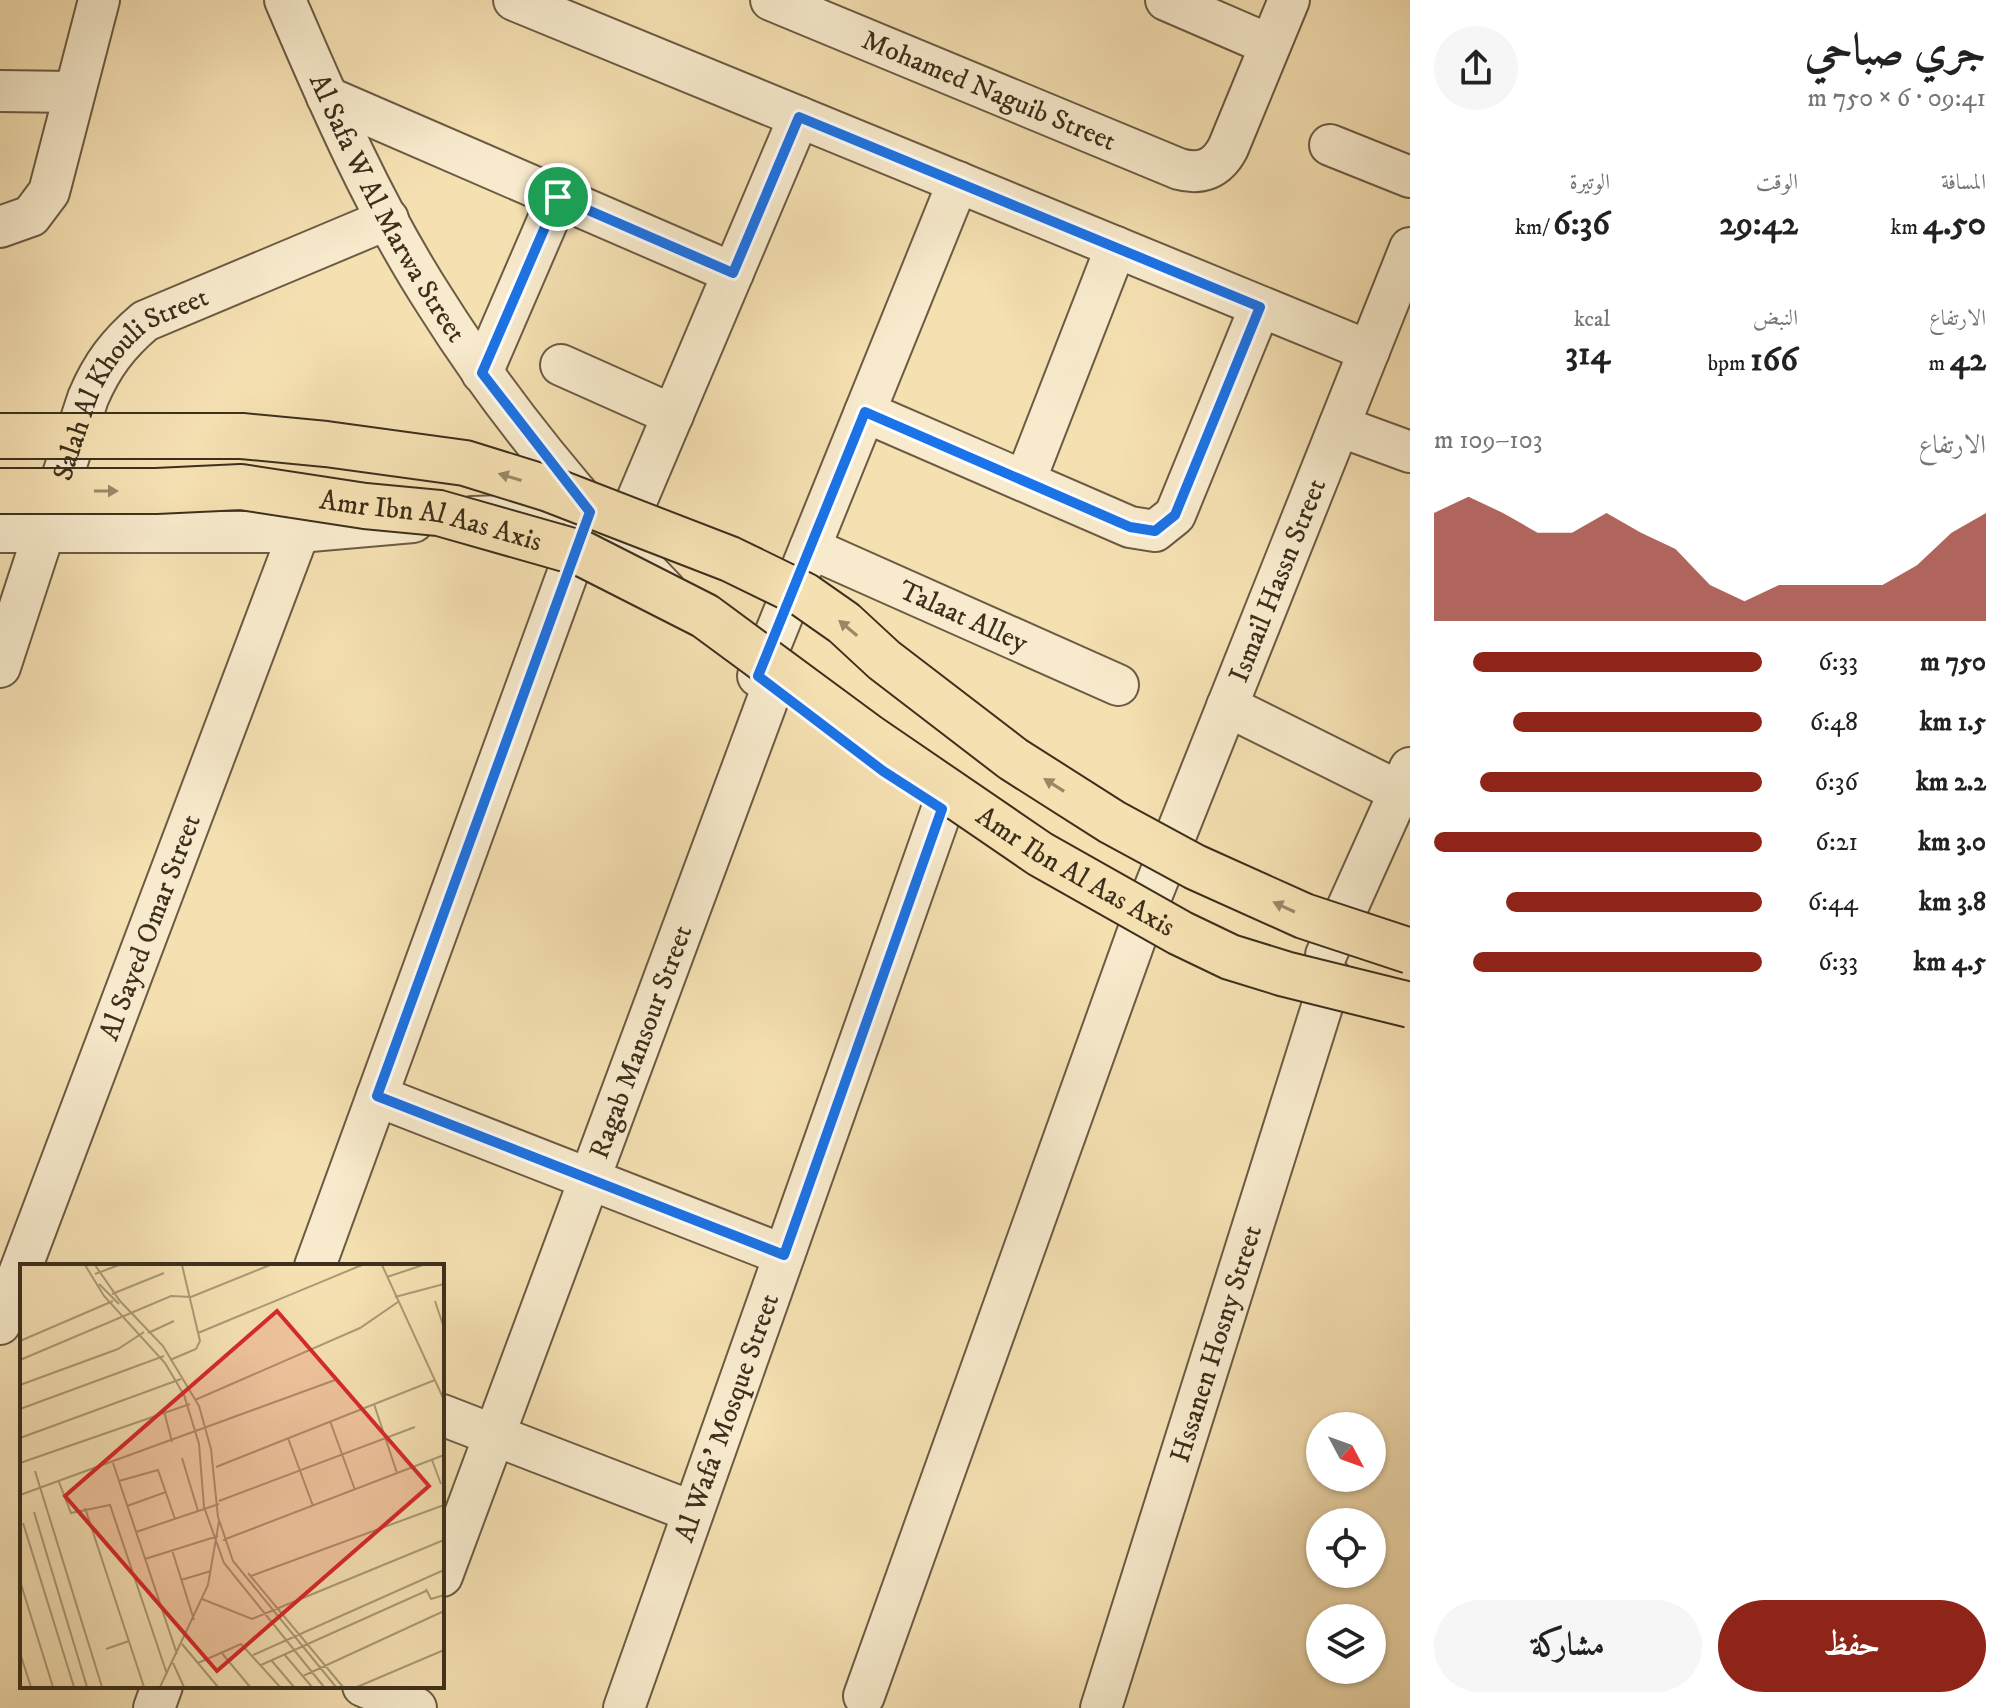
<!DOCTYPE html>
<html lang="ar">
<head>
<meta charset="utf-8">
<style>
  :root { --surface:#fff; --page:#f6f6f6; --text:#222; --muted:#767676; --accent:#8f2418 }
  body { margin:0; font-family:"IM FELL DW Pica",Amiri,serif; background:var(--page); color:var(--text); direction:rtl; height:100vh; display:flex; flex-direction:column; font-size:30px; white-space:nowrap }
  * { box-sizing:border-box; margin:0 }
  p { font-size:26px; color:var(--muted) }
  .icon { flex:none; width:44px; height:44px; fill:none; stroke:currentColor; stroke-width:2; stroke-linecap:round; stroke-linejoin:round }
  .map { position:relative; flex:1; overflow:hidden; direction:ltr }
  .drawer { display:flex; flex-direction:column; background:var(--surface); width:600px }
  .drawer>* { flex:none }
  .needle { width:52px; rotate:131deg }
  .controls { position:absolute; left:1306px; top:1412px; display:grid; gap:16px }
  .controls a { display:grid; place-items:center; width:80px; height:80px; border-radius:50%; background:var(--surface); box-shadow:0 2px 6px #0004; font-size:40px }
  .pin { position:absolute; display:grid; place-items:center; width:68px; height:68px; color:#fff; margin:-34px; border:4px solid #fff; border-radius:50%; box-shadow:0 2px 8px #0007 }
  .round { display:grid; place-items:center; flex:none; width:84px; height:84px; border-radius:42px; background:var(--page) }
  .head { display:flex; align-items:center; justify-content:space-between; height:136px; padding:0 24px }
  h1 { font-size:44px; font-weight:800; line-height:60px }
  .stats { display:grid; grid-template-columns:repeat(3,1fr); gap:12px; height:136px; padding:8px 24px }
  .stats div { display:grid; align-content:center }
  .stats b { font-size:34px; font-weight:800 }
  .stats small { font-size:22px; font-weight:400 }
  .stats p { font-size:22px }
  .chart { height:224px; padding:16px 24px }
  .chart p { display:flex; justify-content:space-between }
  .chart svg { width:100%; height:144px; margin-top:8px; fill:var(--accent); opacity:.7 }
  .action { display:flex; gap:16px; margin-top:auto; padding:16px 24px }
  .action a { flex:1; height:92px; border-radius:48px; background:var(--accent); color:#fff; font-size:32px; font-weight:800; line-height:92px; text-align:center }
  .action a+a { background:var(--page); color:var(--text) }
  ul { padding:0 24px; list-style:none; font-size:26px }
  li { display:grid; grid-template-columns:128px 96px 1fr; align-items:center; height:60px }
  li i { height:20px; border-radius:10px; background:var(--accent) }
  main { display:flex; flex:1; min-height:0 }
  .map>svg:first-child { display:block }
  .lines { fill:none; stroke-linecap:round; stroke-linejoin:round }
  .minor-casing { stroke:#6b5b42; stroke-width:44 }
  .minor { stroke:#f8ebcd; stroke-width:40 }
  .major-bridge-casing { stroke:#3d2f1c; stroke-width:48; stroke-linecap:butt }
  .major-bridge { stroke:#f5e0b2; stroke-width:44 }
  .oneway { fill:#998867 }
  .route-casing { stroke:#fff; stroke-width:16 }
  .route { stroke:#1a73e8; stroke-width:10 }
  .labels { text-anchor:middle; dominant-baseline:central; stroke-width:6; stroke-linejoin:round; paint-order:stroke }
  .street-label { font-size:28px; fill:#3d2f1c; stroke:#f8ebcd }
  .inset-road { fill:none; stroke:#ab9976; stroke-width:2 }
  .view { fill:#d62828; fill-opacity:0.15; stroke:#d62828; stroke-width:4 }
  .inset-edge { fill:none; stroke:#3d2f1c; stroke-width:4 }
</style>
</head>
<body>
<main>
<section class="drawer">
<div class="head"><div><h1>جري صباحي</h1><p>09:41 · 6 × 750 m</p></div><a class="round"><svg class="icon" aria-label="share" viewBox="0 0 24 24"><path d="M12 15V3M7 8l5-5 5 5M5 13v7h14v-7"/></svg></a></div>
<div class="stats">
<div><p>المسافة</p><b>4.50<small> km</small></b></div>
<div><p>الوقت</p><b>29:42</b></div>
<div><p>الوتيرة</p><b>6:36<small> /km</small></b></div>
</div>
<div class="stats">
<div><p>الارتفاع</p><b>42<small> m</small></b></div>
<div><p>النبض</p><b>166<small> bpm</small></b></div>
<div><p>kcal</p><b>314</b></div>
</div>
<div class="chart"><p><span>الارتفاع</span>103–109 m</p>
<svg viewBox="0 0 160 44" preserveAspectRatio="none"><path d="M0 44V11L10 6L20 11L30 17L40 17L50 11L60 17L70 22L80 33L90 38L100 33L110 33L120 33L130 33L140 27L150 17L160 11V44z"/></svg>
</div>
<ul>
<li><b>750 m</b>6:33<i style="width:88%"></i></li>
<li><b>1.5 km</b>6:48<i style="width:76%"></i></li>
<li><b>2.2 km</b>6:36<i style="width:86%"></i></li>
<li><b>3.0 km</b>6:21<i style="width:100%"></i></li>
<li><b>3.8 km</b>6:44<i style="width:78%"></i></li>
<li><b>4.5 km</b>6:33<i style="width:88%"></i></li>
</ul>
<div class="action"><a>حفظ</a><a>مشاركة</a></div>
</section>
<div class="map">
<svg width="1410" height="1708" viewBox="0 0 1410 1708">
  <rect width="100%" height="100%" fill="#f5e0b2"/>
  <filter id="stains"><feTurbulence type="fractalNoise" baseFrequency=".0025" numOctaves="4"/><feColorMatrix values="0 0 0 0 .2 0 0 0 0 .09 0 0 0 0 .02 0 0 0 .5 -.17"/></filter>
  <radialGradient id="worn" r=".72"><stop offset=".6" stop-color="#630" stop-opacity="0"/><stop offset="1" stop-color="#630" stop-opacity=".3"/></radialGradient>
  <g class="lines">
    <g class="minor-casing">
      <g id="minor">
        <path id="s1" d="M285 0C329 103 375 209 436 303 502 408 580 502 666 591"/>
        <path d="M514 0 1369 351"/>
        <path id="s2" d="M771 0 1179 169C1201 175 1217 169 1228 148L1289 0"/>
        <path d="M1166 0 1270 45"/>
        <path d="M0 91 74 92"/>
        <path d="M327 97 733 273"/>
        <path d="M1330 145 1410 177"/>
        <path d="M0 227 31 216 49 192 99 0"/>
        <path d="M561 365 673 415"/>
        <path d="M482 373 558 197"/>
        <path d="M865 412 1130 527 1155 531 1175 515 1260 307"/>
        <path d="M1339 426 1410 452"/>
        <path d="M1025 481 1116 247"/>
        <path d="M472 517 529 515 577 497"/>
        <path d="M0 532H299L413 522"/>
        <path d="M619 542 799 117"/>
        <path id="s3" d="M810 548 1118 685"/>
        <path id="s4" d="M0 667 88 398C102 365 118 344 145 321L388 219"/>
        <path d="M758 676 958 182"/>
        <path d="M1227 706 1400 792"/>
        <path d="M1326 955 1410 768"/>
        <path d="M377 1096 784 1255"/>
        <path d="M315 1266 586 523"/>
        <path id="s5" d="M0 1324 299 532"/>
        <path d="M442 1415 693 1512"/>
        <path id="s6" d="M442 1576 772 688"/>
        <path d="M363 1686 416 1708"/>
        <path id="s7" d="M864 1696 1145 912 1410 248"/>
        <path d="M154 1708 162 1686"/>
        <path id="s8" d="M624 1708 942 809"/>
        <path id="s9" d="M1101 1708 1331 978"/>
      </g>
    </g>
    <use href="#minor" class="minor"/>
    <g class="major-bridge-casing">
      <g id="major-bridge">
        <path d="M0 436H242L326 444 465 463 549 489 730 559 804 595 844 623 884 660 1013 759 1112 822 1195 867 1304 916 1410 951"/>
        <path id="s10" d="M0 491H156L241 487 365 506 439 513 583 554 705 616 869 737 1040 854 1180 933 1230 957 1285 974 1410 1005"/>
      </g>
    </g>
    <use href="#major-bridge" class="major-bridge"/>
  </g>
  <defs><path id="oneway-solid" d="M-6-.8H1V-3.2L6.5 0L1 3.2V.8H-6Z" transform="scale(2)"/></defs>
  <g class="oneway">
    <use href="#oneway-solid" transform="translate(510 477) rotate(-163)"/>
    <use href="#oneway-solid" transform="translate(106 491)"/>
    <use href="#oneway-solid" transform="translate(848 628) rotate(-140)"/>
    <use href="#oneway-solid" transform="translate(1054 785) rotate(-148)"/>
    <use href="#oneway-solid" transform="translate(1284 907) rotate(-155)"/>
  </g>
  <g class="lines">
    <g class="route-casing">
      <path id="route" d="M799 117 1260 307 1175 515 1155 531 1130 527 865 412 758 676 883 771 942 809 784 1255 377 1096 590 512 482 373 558 197 733 273Z"/>
    </g>
    <use href="#route" class="route"/>
  </g>
  <g class="labels">
    <g class="street-label">
      <text stroke="none"><textPath href="#s2" startOffset="236">Mohamed Naguib Street</textPath></text>
      <text stroke="none"><textPath href="#s1" startOffset="232">Al Safa W Al Marwa Street</textPath></text>
      <text stroke="none"><textPath href="#s4" startOffset="322">Salah Al Khouli Street</textPath></text>
      <text stroke="none"><textPath href="#s10" startOffset="434">Amr Ibn Al Aas Axis</textPath></text>
      <text stroke="none"><textPath href="#s7" startOffset="1190">Ismail Hassn Street</textPath></text>
      <text stroke="none"><textPath href="#s3" startOffset="168">Talaat Alley</textPath></text>
      <text stroke="none"><textPath href="#s10" startOffset="1178">Amr Ibn Al Aas Axis</textPath></text>
      <text stroke="none"><textPath href="#s5" startOffset="424">Al Sayed Omar Street</textPath></text>
      <text stroke="none"><textPath href="#s6" startOffset="570">Ragab Mansour Street</textPath></text>
      <text stroke="none"><textPath href="#s9" startOffset="382">Hssanen Hosny Street</textPath></text>
      <text stroke="none"><textPath href="#s8" startOffset="308">Al Wafa' Mosque Street</textPath></text>
    </g>
  </g>
  <g transform="translate(20 1264)">
    <rect width="424" height="424" fill="#f5e0b2"/>
    <path class="inset-road" d="M65 1 84 32 145 99 164 131 179 180 184 243 204 299 304 423M75 1 100 37 143 82 179 142 191 185 198 253 213 297 316 423M362 1 424 136M75 10 99 1M367 13 403 1M79 20 99 40M92 30 144 9M375 33 424 20M415 37 424 64M128 69 154 57M178 69 342 1M0 77 93 37M0 96 151 32 171 33 250 1M150 96 176 85 180 77 162 1M0 121 98 85 124 68M175 136 340 64 378 38M354 140 377 209M0 145 144 92M144 147 152 178M310 157 335 226M0 174 161 115M268 174 293 242M162 194 178 247M412 196 421 220M0 199 170 140M93 199 157 390M196 203 415 116M15 207 82 423M99 217 138 206 155 255M39 218 51 249 90 241 147 410M0 231 315 116M199 237 395 163M107 242 146 228M65 244 124 423M14 248 67 423M3 259 54 423M116 268 199 240M203 276 424 191M152 286 174 356M125 295 198 272M228 309 323 423M231 312 424 241M161 316 191 307M0 317 33 423M406 325 411 335 424 331M182 335 232 355 424 276M162 380 198 423M86 385 109 377M201 388 230 423M0 389 11 423M264 390 292 423M233 391 424 306M251 396 274 423M153 399 164 423M178 399 221 380 260 423M241 401 406 327M283 412 424 347M140 423 188 321 199 257M337 423 424 386"/>
    <path class="view" d="M257 47 409 222 197 407 45 232Z"/>
    <rect width="424" height="424" class="inset-edge"/>
  </g>
  <rect width="100%" height="100%" filter="url(#stains)"/>
  <rect width="100%" height="100%" fill="url(#worn)"/>
</svg>
<div class="controls">
<a><svg class="needle" viewBox="-14 -14 28 28"><path d="M0-13l5 13h-10z" fill="#e53935"/><path d="M0 13l5-13h-10z" fill="#767676"/></svg></a>
<a><svg class="icon" aria-label="locate" viewBox="0 0 24 24"><circle cx="12" cy="12" r="6"/><path d="M12 2v4M12 18v4M2 12h4M18 12h4"/></svg></a>
<a><svg class="icon" aria-label="layers" viewBox="0 0 24 24"><path d="M12 4l9 5-9 5-9-5zM3 14l9 5 9-5"/></svg></a>
</div>
<div class="pin" style="left:558px;top:197px;background:#1e9e55"><svg class="icon" aria-label="arrive" viewBox="0 0 24 24"><path d="M6 21V4h12l-3 4 3 4H6"/></svg></div>
</div>
</main>
</body>
</html>
